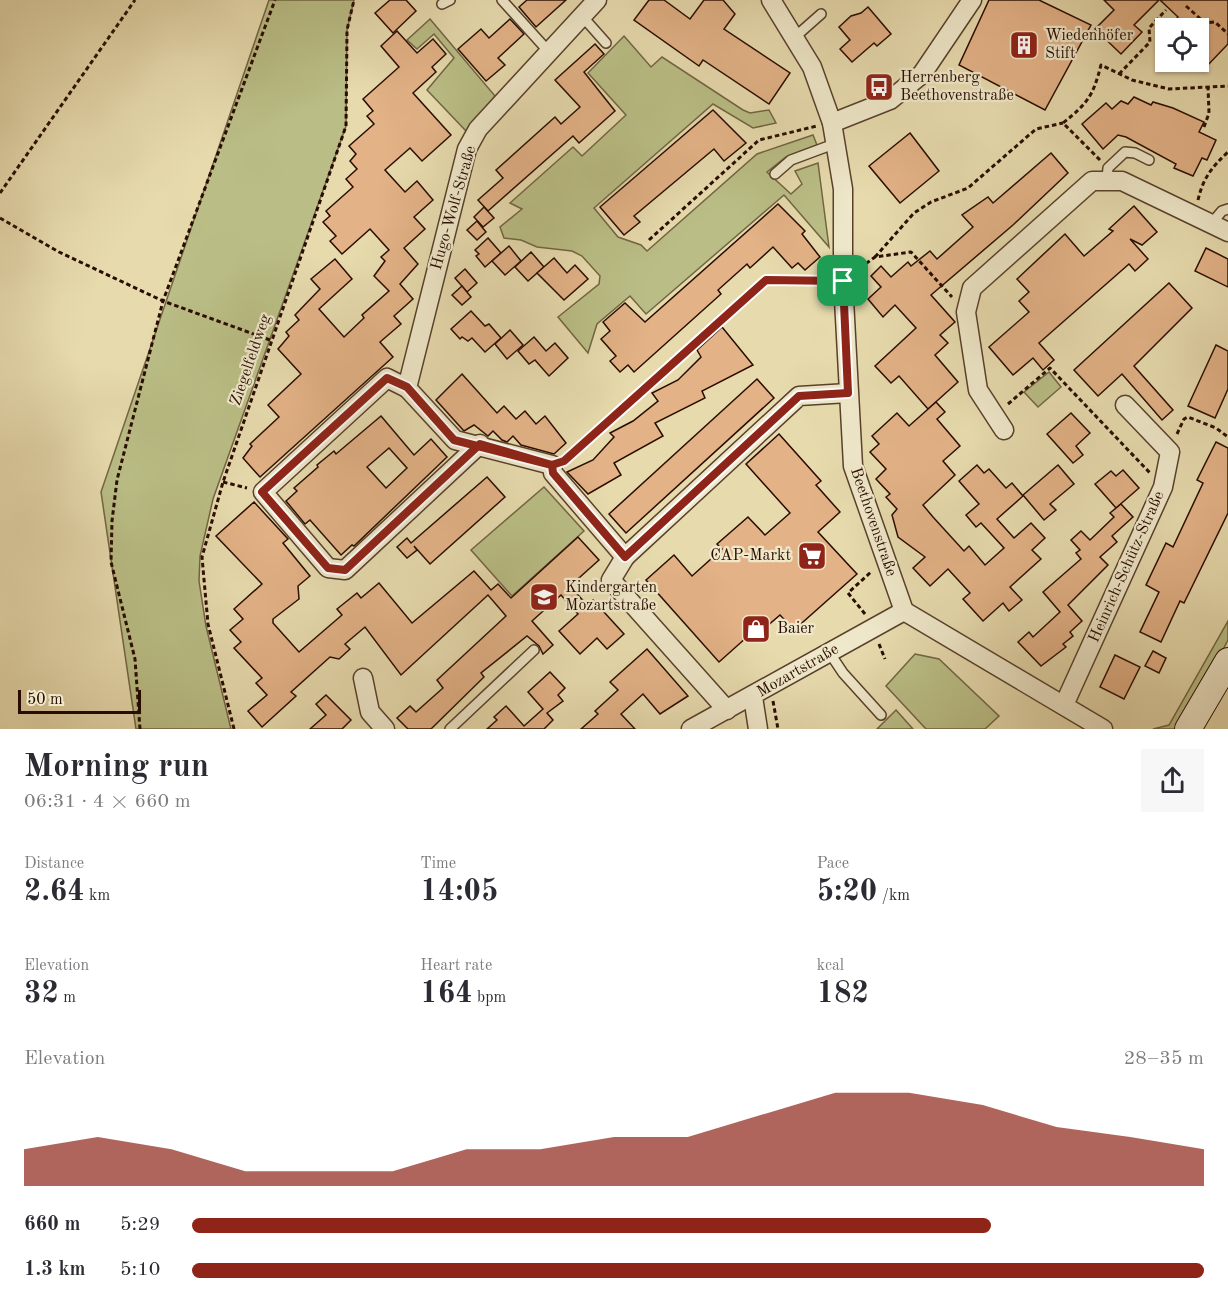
<!DOCTYPE html>
<html lang="en">
<head>
<meta charset="utf-8">
<style>
  :root { --surface:#fff; --page:#f7f7f7; --text:#2b2b33; --muted:#7c7c81; --accent:#8f2418 }
  body { margin:0; font-family:"Old Standard TT",serif; background:var(--page); color:var(--text); height:100vh; display:flex; flex-direction:column; font-size:22px; white-space:nowrap }
  * { box-sizing:border-box; margin:0 }
  p { font-size:20px; color:var(--muted) }
  .icon { flex:none; width:33px; height:33px; fill:none; stroke:currentColor; stroke-width:2; stroke-linecap:round; stroke-linejoin:round }
  .map { position:relative; height:729px; overflow:hidden }
  .details { display:flex; flex-direction:column; background:var(--surface); flex:1 }
  .details>* { flex:none }
  .fabs { position:absolute; left:1155px; top:18px; display:grid; gap:12px }
  .fabs a { display:grid; place-items:center; width:54px; height:54px; border-radius:0px; background:var(--surface); box-shadow:0 2px 4px #0004; font-size:30px }
  .scale { position:absolute; left:18px; bottom:15px; width:123px; box-sizing:border-box; padding-left:6px; border:3px solid #290c00; border-top:0; font-size:16px; line-height:21px; white-space:nowrap; color:#290c00; -webkit-text-stroke:4px #efe8ca; paint-order:stroke }
  .pin { position:absolute; display:grid; place-items:center; width:51px; height:51px; color:#fff; margin:-26px; border-radius:12px; box-shadow:0 3px 9px #0006 }
  .round { display:grid; place-items:center; flex:none; width:63px; height:63px; border-radius:0px; background:var(--page) }
  .headline { display:flex; align-items:center; justify-content:space-between; height:102px; padding:0 24px }
  h1 { font-size:33px; font-weight:700; line-height:45px }
  .figures { display:grid; grid-template-columns:repeat(3,1fr); gap:9px; height:102px; padding:6px 24px }
  .figures div { display:grid; align-content:center }
  .figures b { font-size:30px; font-weight:700 }
  .figures small { font-size:16px; font-weight:400 }
  .figures p { font-size:16px }
  .chart { height:168px; padding:12px 24px }
  .chart p { display:flex; justify-content:space-between }
  .chart svg { width:100%; height:108px; margin-top:6px; fill:var(--accent); opacity:.7 }
  ul { padding:0 24px; list-style:none; font-size:20px }
  li { display:grid; grid-template-columns:96px 72px 1fr; align-items:center; height:45px }
  li i { height:15px; border-radius:8px; background:var(--accent) }
  .map>svg:first-child { display:block }
  .green { fill:#babe86; stroke:#726543; stroke-width:1.5 }
  .building { fill:#e3b287; stroke:#290c00; stroke-width:1.5; fill-rule:evenodd }
  .lines { fill:none; stroke-linecap:round; stroke-linejoin:round }
  .lane-casing { stroke:#58402c; stroke-width:12 }
  .street-casing { stroke:#58402c; stroke-width:21 }
  .secondary-casing { stroke:#290c00; stroke-width:28 }
  .path { stroke:#290c00; stroke-width:3; stroke-dasharray:4.5 3; stroke-linecap:butt }
  .lane { stroke:#efe8ca; stroke-width:9 }
  .street { stroke:#efe8ca; stroke-width:18 }
  .secondary { stroke:#efe8ca; stroke-width:26 }
  .route-casing { stroke:#fff; stroke-width:12 }
  .route { stroke:#8f2418; stroke-width:8 }
  .labels { text-anchor:middle; dominant-baseline:central; stroke-width:4.5; stroke-linejoin:round; paint-order:stroke }
  .poi-label { font-size:16px; fill:#290c00; stroke:#efe8ca; text-anchor:start }
  .street-label { font-size:16px; fill:#290c00; stroke:#efe8ca }
</style>
</head>
<body>
<div class="map">
<svg width="1228" height="729" viewBox="0 0 1228 729">
  <rect width="100%" height="100%" fill="#e7dbae"/>
  <filter id="stains"><feTurbulence type="fractalNoise" baseFrequency=".00333" numOctaves="4"/><feColorMatrix values="0 0 0 0 .2 0 0 0 0 .09 0 0 0 0 .02 0 0 0 .5 -.17"/></filter>
  <radialGradient id="worn" r=".72"><stop offset=".6" stop-color="#630" stop-opacity="0"/><stop offset="1" stop-color="#630" stop-opacity=".3"/></radialGradient>
  <g class="green">
    <path d="M269 0H354L347 30 346 126 213 499 200 556 199 581 206 626 231 729H136L101 492Z"/>
    <path d="M430 19 495 96 467 132 427 90 454 58 434 34 417 49 407 40Z"/>
    <path d="M624 36 651 67 662 57 743 110 750 113 769 110 776 123 753 128 713 104 594 208 618 237 641 245 647 251 757 154 813 135 817 145 786 157 767 172 791 194 802 184 795 171 818 163 829 247 784 195 646 314 630 296 597 324 588 353 558 317 599 284 600 276 582 256 572 251 537 247 521 240 504 238 500 227 522 209 510 203 573 147 582 156 626 115 588 73Z"/>
    <path d="M1049 372 1061 387 1038 407 1024 392Z"/>
    <path d="M544 487 584 531 512 596 471 550Z"/>
    <path d="M1228 621V640L1199 695 1177 729H1153L1169 725Z"/>
    <path d="M915 654 939 659 999 716 985 729H926L886 686Z"/>
    <path d="M896 710 913 729H877Z"/>
  </g>
  <g class="building">
    <path d="M390 0H406L416 11 393 33 375 13Z"/>
    <path d="M527 0H566L536 27 519 7Z"/>
    <path d="M649 0H664L690 19 704 0H723L735 14 724 29 790 73 769 104 703 60 699 66 634 20Z"/>
    <path d="M989 0H1039L1091 25 1045 110 959 65Z"/>
    <path d="M1104 0H1159L1134 25 1142 32 1121 54 1095 29 1114 10Z"/>
    <path d="M1160 0H1228V44L1206 67 1198 59V28H1168L1178 17Z"/>
    <path d="M868 7 891 34 877 46 874 43 852 62 840 49 850 40 839 27 851 16 861 13Z"/>
    <path d="M510 19 524 34 498 58 505 65 486 81 458 49 481 29 489 38Z"/>
    <path d="M397 31 417 53 433 39 446 54 432 67 436 72 413 93 451 135 422 161 410 148 385 170 405 192 417 181 433 200 414 217 425 229 404 248 418 264 400 284 413 299 394 316 401 324 380 342 393 357 260 477 243 458 252 446 250 444 279 417 268 405 301 374 278 349 289 336 286 332 299 320 295 315 320 289 311 279 335 259 352 279 319 309 344 337 364 318 362 315 389 291 374 276 385 261 381 257 389 250 370 229 342 254 330 241 336 236 323 222 330 216 326 211 353 187 346 179 357 169 350 161 356 154 349 146 374 124 367 116 373 111 363 99 399 67 381 46Z"/>
    <path d="M595 44 604 54 584 72 615 111 579 143 573 136 488 211 478 200 503 178 496 170 555 117 561 124 580 107 555 80Z"/>
    <path d="M1134 97 1151 105 1153 102 1173 108 1204 122 1199 132 1216 140 1207 160 1202 158 1193 176 1174 168 1176 164 1126 137 1118 135 1103 149 1082 124 1106 103 1112 109 1121 101 1128 104Z"/>
    <path d="M713 110 746 143 724 161 714 149 634 216 640 222 624 235 600 207Z"/>
    <path d="M910 133 939 171 900 203 869 166Z"/>
    <path d="M1051 153 1068 173 1013 225 931 295 955 322 940 335 948 343 935 355 958 382 928 409 899 376 891 383 875 366 916 328 895 305 883 317 868 299 881 287 871 276 881 266 891 277 908 262 911 266 930 251 937 259 973 227 962 215 988 197 993 203Z"/>
    <path d="M778 204 805 231 802 234 820 257 805 270 798 263 792 268 773 247 750 268 747 264 718 290 721 294 634 372 628 365 620 372 610 361 616 356 601 339 610 331 603 322 625 303 645 322Z"/>
    <path d="M1134 206 1157 232 1142 245 1130 239 1148 259 1135 271 1129 264 1039 343 1054 360 1043 370 1033 358 1013 375 989 347 1029 312 1019 301 1029 292 1017 279 1065 234 1084 256 1113 231 1109 229Z"/>
    <path d="M484 207 494 218 483 227 474 217Z"/>
    <path d="M477 221 486 232 477 240 467 230Z"/>
    <path d="M488 238 501 253 485 267 476 256 479 254 475 250Z"/>
    <path d="M509 246 521 261 505 275 492 261Z"/>
    <path d="M1206 248 1228 259V287L1195 271Z"/>
    <path d="M531 252 544 267 528 281 515 267Z"/>
    <path d="M554 258 567 273 575 265 588 279 564 300 537 273Z"/>
    <path d="M465 269 477 283 467 292 455 278Z"/>
    <path d="M1169 283 1192 308 1134 366 1173 410 1162 420 1122 374 1098 396 1074 370Z"/>
    <path d="M462 286 471 297 462 305 452 295Z"/>
    <path d="M471 311 485 326 489 324 501 338 485 352 472 338 468 341 462 337 460 339 451 329Z"/>
    <path d="M722 327 753 365 702 391 705 398 655 423 663 436 614 463 621 475 588 494 567 472 593 460 614 437 610 433 633 421 658 401 652 393 678 380 701 357 697 350Z"/>
    <path d="M510 330 523 345 507 359 495 344Z"/>
    <path d="M534 337 546 351 555 343 568 358 549 376 535 360 529 364 518 351Z"/>
    <path d="M1216 345 1228 351V389L1215 418 1188 406Z"/>
    <path d="M462 374 497 413 504 406 516 419 525 411 536 424 545 416 566 443 554 454 521 445 513 436 507 442 502 440 493 431 488 436 474 425 464 431 436 400Z"/>
    <path d="M757 379 774 398 626 533 609 514Z"/>
    <path d="M936 402 945 412 937 419 960 446 943 461 955 475 923 505 933 517 964 551 969 546 985 565 1004 548 981 523 976 527 966 515 979 504 959 481 977 465 984 473 989 469 1006 488 1012 483 1023 496 997 519 1014 538 1031 523 1045 538 1032 550 1041 559 1010 587 1022 600 1009 611 1003 603 983 621 963 599 970 593 948 569 930 586 913 568 925 557 898 537 892 515 897 509 886 497 890 494 876 479 886 469 870 452 879 444 872 436 897 413 909 426Z"/>
    <path d="M1071 413 1090 433 1076 446 1083 455 1073 463 1047 434Z"/>
    <path d="M381 416 414 455 431 439 447 457 354 546 352 545 341 555 310 520 305 524 286 501 297 491 294 488 318 467 317 465 334 451 336 454ZM389 448 407 468 386 488 367 467Z"/>
    <path d="M779 434 821 481 816 485 840 512 818 532 857 574 794 630 780 615 750 641 747 637 719 662 646 580 674 555 692 576 722 549 717 544 748 517 765 535 790 513 746 464Z"/>
    <path d="M1216 442 1228 448V513L1184 603 1180 601 1161 642 1140 632 1159 592 1146 585 1166 543 1173 547 1203 483 1197 480Z"/>
    <path d="M1058 465 1074 484 1050 504 1056 510 1044 520 1023 495Z"/>
    <path d="M1123 470 1139 488 1116 508 1095 484 1111 471 1116 476Z"/>
    <path d="M487 477 505 497 430 564 414 546 417 550 407 558 397 547 407 538 411 543Z"/>
    <path d="M254 502 288 539 283 543 310 576 298 586 299 599 273 619V623L299 652 342 615 337 609 357 593 361 598 379 583 412 623 474 571 491 590 498 584 511 598 578 537 599 560 570 586 587 605 593 600 624 634 607 649 597 638 580 654 559 631 578 614 561 595 532 621 553 645 543 654 539 646 527 636 481 673 484 677 431 729H408L397 718 410 706 416 712 443 688 437 680 506 616 488 595 401 675 365 627 345 644 350 649 339 659 330 657 291 692 296 696 262 727 248 711 267 695 256 683 262 678 234 648 241 642 230 630 243 619 234 609 262 584 216 536Z"/>
    <path d="M1121 504 1133 517 1112 536 1117 542 1100 557 1108 565 1068 605 1082 621 1070 632 1073 636 1063 644 1066 647 1041 666 1018 642 1029 632 1033 637 1060 612 1043 592 1081 559 1076 553 1080 550 1071 540 1081 531 1090 540 1114 517 1110 513Z"/>
    <path d="M647 649 688 696 660 714 643 694 621 714 635 729H581L598 714 595 711 618 690 610 682Z"/>
    <path d="M1153 651 1166 658 1159 673 1145 666Z"/>
    <path d="M1115 655 1140 667 1124 699 1100 687Z"/>
    <path d="M550 672 565 688 558 695 563 701 547 713 553 720 544 729H487L497 720 494 717 506 706 524 726 543 709 528 692Z"/>
    <path d="M326 695 351 720 342 729H310L326 715 316 704Z"/>
  </g>
  <g class="lines">
    <g class="lane-casing">
      <g id="lane">
        <path d="M502 0 549 52"/>
        <path d="M442 4 450 0"/>
        <path d="M582 16 606 43"/>
        <path d="M795 37 821 14"/>
        <path d="M775 174 791 160 834 144"/>
        <path d="M1107 179 1108 168 1125 152 1135 153 1149 160"/>
        <path d="M1211 224 1222 211 1228 209"/>
        <path d="M829 652 843 673 881 715"/>
        <path d="M450 729 534 650"/>
      </g>
    </g>
    <g class="street-casing">
      <g id="street">
        <path d="M597 0 478 129 467 149 407 388 455 440 552 465 553 473 625 557 799 396 848 393"/>
        <path d="M771 0 812 67 832 123 843 189V281L853 466 904 611 1103 729"/>
        <path d="M832 123 890 100 922 74 972 0"/>
        <path d="M407 388 387 378 263 492 328 568 345 570 480 444"/>
        <path d="M1004 430 978 390 966 312 972 288 1092 181H1122L1228 232"/>
        <path d="M625 557 611 580 727 710"/>
        <path d="M363 678 370 712 385 729"/>
        <path d="M753 697 758 729"/>
        <path d="M1064 705 1163 487 1170 452 1125 405"/>
        <path d="M691 729 904 611"/>
      </g>
    </g>
    <g class="secondary-casing">
      <path id="secondary" d="M1188 729 1228 661"/>
    </g>
    <g class="path">
      <path d="M1186 6 1205 23 1215 22 1228 34"/>
      <path d="M1119 74 1150 42 1149 28 1166 10"/>
      <path d="M1204 127 1209 113 1208 87"/>
      <path d="M1100 160 1063 123C1088 103 1093 96 1101 65L1132 80 1169 89 1228 86"/>
      <path d="M0 193 135 0"/>
      <path d="M1198 200C1203 178 1212 167 1228 152"/>
      <path d="M0 218 59 252 163 301 270 340"/>
      <path d="M649 240 759 140 817 126"/>
      <path d="M875 257 914 213 931 202 968 188 1036 129 1063 123"/>
      <path d="M860 268 875 257 911 252 952 297"/>
      <path d="M1008 404 1050 368 1150 473"/>
      <path d="M1177 434 1184 419 1188 417 1216 428 1228 437"/>
      <path d="M567 458 766 280 828 281"/>
      <path d="M223 482 247 488"/>
      <path d="M865 614 848 593 872 571"/>
      <path d="M879 644 885 659"/>
      <path d="M773 701 778 729"/>
      <path d="M140 729 135 659 111 562 112 521 117 480 163 301 275 0"/>
      <path d="M234 729 208 624 202 557 223 482 346 126 347 30 354 0"/>
    </g>
    <use href="#lane" class="lane"/>
    <use href="#street" class="street"/>
    <use href="#secondary" class="secondary"/>
  </g>
  <g class="lines">
    <g class="route-casing">
      <path id="route" d="M843 281 766 280 564 461 552 465 454 440 407 387 387 378 262 492 328 568 345 570 480 444 552 465 553 473 625 557 799 396 848 393 843 281"/>
    </g>
    <use href="#route" class="route"/>
  </g>
  <defs>
    <g id="building-square" transform="scale(1.5)"><rect x="-9" y="-9" width="18" height="18" rx="4" fill="#8f2418" stroke="#efe8ca"/><path d="M-4-6H4V6H1V3H-1V6H-4ZM-2.5-4.3h1.7v1.8h-1.7ZM.8-4.3h1.7v1.8H.8ZM-2.5-1h1.7V.8h-1.7ZM.8-1h1.7V.8H.8Z" fill="#fff"/></g>
    <g id="bus-square" transform="scale(1.5)"><rect x="-9" y="-9" width="18" height="18" rx="4" fill="#8f2418" stroke="#efe8ca"/><path d="M-5-6H5V4H4V6H2V4H-2V6H-4V4H-5ZM-3.5-4V0h7V-4ZM-3.5 1.2v1.5H-2V1.2ZM2 1.2v1.5H3.5V1.2Z" fill="#fff"/></g>
    <g id="supermarket-square" transform="scale(1.5)"><rect x="-9" y="-9" width="18" height="18" rx="4" fill="#8f2418" stroke="#efe8ca"/><path d="M-6-5.5h2.5l.6 2H6L4.5 2H-2.5L-4.4-4H-6ZM-1.5 3.2a1.3 1.3 0 1 0 .1 0ZM3 3.2a1.3 1.3 0 1 0 .1 0Z" fill="#fff"/></g>
    <g id="school-square" transform="scale(1.5)"><rect x="-9" y="-9" width="18" height="18" rx="4" fill="#8f2418" stroke="#efe8ca"/><path d="M0-5L7-2L0 1L-7-2ZM-4 1L0 2.5L4 1V4Q0 6-4 4Z" fill="#fff"/></g>
    <g id="shop-square" transform="scale(1.5)"><rect x="-9" y="-9" width="18" height="18" rx="4" fill="#8f2418" stroke="#efe8ca"/><path d="M-5-2.5h2.3a2.7 3.5 0 0 1 5.4 0H5L5.5 6h-11ZM-1.5-2.5h3a1.5 2.3 0 0 0-3 0Z" fill="#fff"/></g>
  </defs>
  <g fill-rule="evenodd">
    <use href="#building-square" x="1024" y="45"/>
    <use href="#bus-square" x="879" y="87"/>
    <use href="#supermarket-square" x="812" y="556"/>
    <use href="#school-square" x="544" y="597"/>
    <use href="#shop-square" x="756" y="629"/>
  </g>
  <g class="labels">
    <g class="poi-label">
      <text x="1045" y="36">Wiedenhöfer<tspan x="1045" dy="18">Stift</tspan></text>
      <text x="900" y="78">Herrenberg<tspan x="900" dy="18">Beethovenstraße</tspan></text>
      <text x="791" y="556" text-anchor="end">CAP-Markt</text>
      <text x="565" y="588">Kindergarten<tspan x="565" dy="18">Mozartstraße</tspan></text>
      <text x="777" y="629">Baier</text>
    </g>
    <g class="street-label">
      <text transform="translate(454 208) rotate(-74)">Hugo-Wolf-Straße</text>
      <text transform="translate(251 360) rotate(-71)">Ziegelfeldweg</text>
      <text transform="translate(873 522) rotate(71)">Beethovenstraße</text>
      <text transform="translate(1127 567) rotate(-66)">Heinrich-Schütz-Straße</text>
      <text transform="translate(798 671) rotate(-30)">Mozartstraße</text>
    </g>
  </g>
  <rect width="100%" height="100%" filter="url(#stains)"/>
  <rect width="100%" height="100%" fill="url(#worn)"/>
</svg>
<div class="fabs">
<a><svg class="icon" aria-label="locate" viewBox="0 0 24 24"><circle cx="12" cy="12" r="6"/><path d="M12 2v4M12 18v4M2 12h4M18 12h4"/></svg></a>
</div>
<div class="scale">50 m</div>
<div class="pin" style="left:843px;top:281px;background:#1e9e55"><svg class="icon" aria-label="arrive" viewBox="0 0 24 24"><path d="M6 21V4h12l-3 4 3 4H6"/></svg></div>
</div>
<section class="details">
<div class="headline"><div><h1>Morning run</h1><p>06:31 · 4 × 660 m</p></div><a class="round"><svg class="icon" aria-label="share" viewBox="0 0 24 24"><path d="M12 15V3M7 8l5-5 5 5M5 13v7h14v-7"/></svg></a></div>
<div class="figures">
<div><p>Distance</p><b>2.64<small> km</small></b></div>
<div><p>Time</p><b>14:05</b></div>
<div><p>Pace</p><b>5:20<small> /km</small></b></div>
</div>
<div class="figures">
<div><p>Elevation</p><b>32<small> m</small></b></div>
<div><p>Heart rate</p><b>164<small> bpm</small></b></div>
<div><p>kcal</p><b>182</b></div>
</div>
<div class="chart"><p><span>Elevation</span>28–35 m</p>
<svg viewBox="0 0 160 44" preserveAspectRatio="none"><path d="M0 44V29L10 24L20 29L30 38L40 38L50 38L60 29L70 29L80 24L90 24L100 15L110 6L120 6L130 11L140 20L150 24L160 29V44z"/></svg>
</div>
<ul>
<li><b>660 m</b>5:29<i style="width:79%"></i></li>
<li><b>1.3 km</b>5:10<i style="width:100%"></i></li>
</ul>
</section>
</body>
</html>
